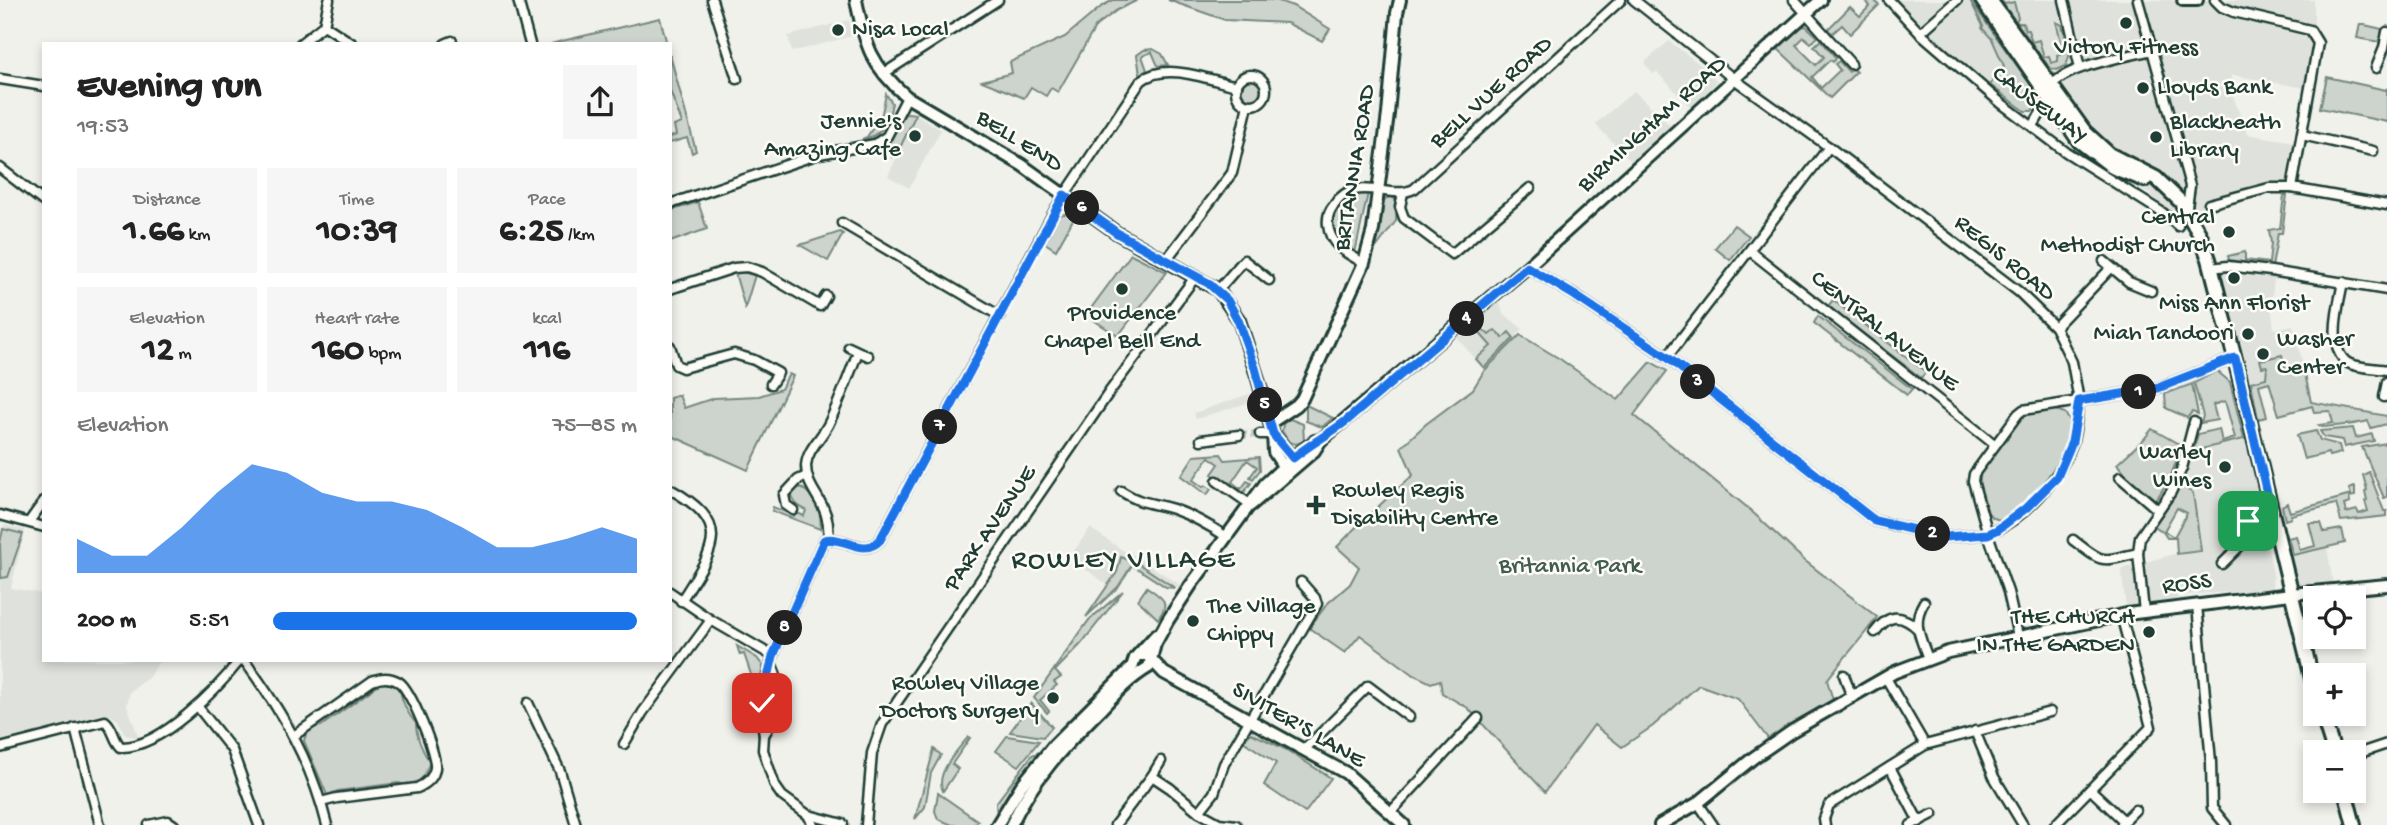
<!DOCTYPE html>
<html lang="en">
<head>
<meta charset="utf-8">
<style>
  :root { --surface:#fff; --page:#f6f6f6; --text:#222; --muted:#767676; --accent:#1a73e8 }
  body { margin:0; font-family:"Gochi Hand",sans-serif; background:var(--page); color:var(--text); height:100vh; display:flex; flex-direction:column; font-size:26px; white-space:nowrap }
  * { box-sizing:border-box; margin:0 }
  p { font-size:23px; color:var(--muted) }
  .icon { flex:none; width:38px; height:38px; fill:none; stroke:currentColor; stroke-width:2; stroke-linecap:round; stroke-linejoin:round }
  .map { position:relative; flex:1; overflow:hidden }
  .sheet { position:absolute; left:42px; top:42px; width:630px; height:620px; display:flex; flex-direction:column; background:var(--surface); border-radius:0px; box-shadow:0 4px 10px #0003 }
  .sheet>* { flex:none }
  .tools { position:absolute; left:2303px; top:586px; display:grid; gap:14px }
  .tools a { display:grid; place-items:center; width:63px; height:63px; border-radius:0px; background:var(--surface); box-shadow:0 4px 10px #0003; font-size:35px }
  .pin { position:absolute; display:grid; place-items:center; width:60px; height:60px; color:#fff; margin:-30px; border-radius:14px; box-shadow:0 4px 10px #0006 }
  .km { position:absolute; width:35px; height:35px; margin:-18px; border-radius:50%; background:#222; color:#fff; font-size:19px; line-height:35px; text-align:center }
  .round { display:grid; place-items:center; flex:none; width:74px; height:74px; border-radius:0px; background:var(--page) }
  .headline { display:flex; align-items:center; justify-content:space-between; height:119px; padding:0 35px }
  h1 { font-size:38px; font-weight:700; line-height:52px }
  .metrics { display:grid; grid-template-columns:repeat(3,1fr); gap:10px; height:119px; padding:7px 35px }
  .metrics div { display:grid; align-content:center; border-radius:0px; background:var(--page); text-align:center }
  .metrics b { font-size:35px; font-weight:700 }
  .metrics small { font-size:19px; font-weight:400 }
  .metrics p { font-size:19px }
  .chart { height:196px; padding:14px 35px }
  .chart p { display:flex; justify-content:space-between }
  .chart svg { width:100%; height:126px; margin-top:7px; fill:var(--accent); opacity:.7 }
  ul { padding:0 35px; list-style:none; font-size:23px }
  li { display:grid; grid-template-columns:112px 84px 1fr; align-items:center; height:52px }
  li i { height:18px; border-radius:9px; background:var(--accent) }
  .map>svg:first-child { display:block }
  .built { fill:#dfe2dc }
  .green { fill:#cdd3cd; stroke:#768880; stroke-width:2; fill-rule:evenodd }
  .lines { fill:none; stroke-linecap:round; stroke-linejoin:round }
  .street-tunnel { stroke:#c6cdc6; stroke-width:8; stroke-dasharray:8 4; stroke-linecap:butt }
  .street-casing { stroke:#1f3d34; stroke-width:13 }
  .secondary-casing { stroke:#1f3d34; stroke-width:16 }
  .primary-casing { stroke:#1f3d34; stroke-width:18 }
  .street { stroke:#fdfcf7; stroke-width:8 }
  .secondary { stroke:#fdfcf7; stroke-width:10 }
  .primary { stroke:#fdfcf7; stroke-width:12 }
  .route-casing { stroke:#fff; stroke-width:14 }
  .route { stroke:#1a73e8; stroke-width:9 }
  .poi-dot { fill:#1f3d34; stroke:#fdfcf7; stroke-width:2.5 }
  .labels { text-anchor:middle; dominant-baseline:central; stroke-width:5; stroke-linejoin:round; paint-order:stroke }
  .poi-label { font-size:24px; fill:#1f3d34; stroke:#fdfcf7; text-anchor:start }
  .street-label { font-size:24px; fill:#1f3d34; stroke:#fdfcf7 }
  .park-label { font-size:24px; fill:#425b53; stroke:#fdfcf7 }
  .quarter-label { font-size:28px; letter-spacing:2px; fill:#1f3d34; stroke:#fdfcf7 }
</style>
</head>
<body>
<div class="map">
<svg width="2387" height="825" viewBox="0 0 2387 825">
  <rect width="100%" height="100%" fill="#f0f1eb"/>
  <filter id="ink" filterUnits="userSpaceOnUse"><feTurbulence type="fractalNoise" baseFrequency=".0143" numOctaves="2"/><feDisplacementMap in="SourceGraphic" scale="14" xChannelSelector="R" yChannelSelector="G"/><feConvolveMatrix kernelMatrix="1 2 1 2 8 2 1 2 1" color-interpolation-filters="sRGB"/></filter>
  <g filter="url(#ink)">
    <g class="built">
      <path d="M1888 0H2314V34L2318 43 2310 89 2232 75 2231 90 2247 134 2300 143 2292 188H2269L2209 204 2186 213 2179 222 2148 193 2113 176 2084 157 2064 134 2040 98 1990 85 1985 90Z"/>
      <path d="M849 20 852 36 792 52 788 36Z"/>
      <path d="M1669 41 1710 72 1717 82 1691 108 1657 72 1653 74 1645 64 1646 61Z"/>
      <path d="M1634 91 1671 126 1632 162 1595 124Z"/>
      <path d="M916 114 941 130 909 188 888 176Z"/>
      <path d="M2211 268 2275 272 2271 305 2274 329 2293 325 2304 369 2241 385Z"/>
      <path d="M1493 297 1499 301 1503 313 1523 329 1484 368 1451 332Z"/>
      <path d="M1252 393 1254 401 1196 419 1194 413Z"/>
      <path d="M2254 438 2261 496 2259 497 2260 506 2257 508 2259 521 2263 522 2274 579H2272L2274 590 2177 595 2180 608 2127 614 2121 569 2174 554 2200 551 2193 493 2188 489 2186 476 2193 451Z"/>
      <path d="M4 525 25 530 11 588 44 594V660H160L149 677 130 692 127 705 139 738 125 735 118 720 111 716 103 715 0 742V543Z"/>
      <path d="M1090 528 1124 551 1129 552 1182 586 1175 588 1139 564 1121 558 1117 572 1108 585 1069 558Z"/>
      <path d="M2327 546 2334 590 2291 594 2282 559Z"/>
    </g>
    <g class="green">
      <path d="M1113 0H1138L1117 10 1096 26 1058 92 1051 88 1046 96 1031 87 1024 98 982 81 1012 73 1010 62 1065 37 1102 6Z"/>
      <path d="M1168 0H1276L1293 6 1330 29 1322 41 1287 23 1225 20Z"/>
      <path d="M1865 0H1874L1879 5 1850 34 1842 25 1833 33 1826 31 1850 7 1860 16 1870 6Z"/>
      <path d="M1970 0 2040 98 2032 111H2025L1990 85 2004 66 1992 39 1982 28 1983 26Z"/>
      <path d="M2000 0 2005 4 2014 2 2018 18 2016 20 2018 23H2023L2025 30H2028L2032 42 2039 40 2044 57 2049 56 2051 63 2058 61 2057 55 2064 53 2056 22 2062 25 2070 53 2066 66 2057 70 2050 68Z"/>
      <path d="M660 18 667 44H551L562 41Z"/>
      <path d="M2360 24 2382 29 2380 42 2357 38Z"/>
      <path d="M1806 26 1818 37 1811 43 1804 37 1796 45 1816 65 1824 57 1814 46 1821 40 1836 58 1833 62 1830 60 1812 77 1821 88 1840 70 1835 64 1839 61 1849 72 1853 69 1856 72 1830 98 1778 49 1800 27Z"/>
      <path d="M1153 49 1162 54 1168 65 1158 66 1152 52 1142 56 1147 70 1140 74 1137 55 1144 50Z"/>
      <path d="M670 55 696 151 692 153 687 138 670 143V137L676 135 674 126 682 123 670 91Z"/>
      <path d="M2327 77 2386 90 2387 88V122L2320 108Z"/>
      <circle cx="1251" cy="90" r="11"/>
      <path d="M886 94 892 103C889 121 881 137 862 139L867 137 882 113Z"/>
      <path d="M908 113 916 114 897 154 892 157 887 143 897 130 901 117Z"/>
      <path d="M1363 192 1368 193 1355 253C1318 239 1327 200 1363 192Z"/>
      <path d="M2284 195H2287L2282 233H2278L2272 267 2229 260 2228 256 2245 252V260L2269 263 2271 243 2269 230 2280 228Z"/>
      <path d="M1392 197 1397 201 1396 221 1376 248 1384 202 1387 198Z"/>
      <path d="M698 202 707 229 670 242V211Z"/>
      <path d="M1068 213 1075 216 1056 250 1045 243 1060 215Z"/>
      <path d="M1734 225 1749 236 1730 260 1715 248Z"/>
      <path d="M840 232 843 234 828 261 800 245Z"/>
      <path d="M1131 254 1167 272 1118 336 1086 315Z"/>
      <path d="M741 272 755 275 745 308 735 273Z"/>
      <path d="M1833 300 1926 372 1921 378 1828 306Z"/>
      <path d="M1818 316 1912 389 1907 395 1814 323Z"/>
      <path d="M1479 326 1489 335 1495 330 1503 338 1509 332 1514 338 1484 368 1476 359 1491 346 1476 329Z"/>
      <path d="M1520 335 1560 359 1618 400 1651 362 1667 371 1634 415 1748 508 1804 560 1877 617C1862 639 1843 658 1827 680L1833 700 1769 740 1738 699 1699 685 1653 726 1622 747 1594 725 1545 792 1468 708 1442 693 1440 680 1431 683 1414 675 1360 635 1345 653 1309 628 1328 603 1350 584 1359 567 1337 547 1360 523 1413 475 1401 447 1426 424 1473 389 1484 371Z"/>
      <path d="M2282 355 2287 373 2304 369 2311 402 2387 416V424L2371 428 2368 421C2354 425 2337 426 2322 427L2319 425 2333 423 2330 411 2314 412 2312 406 2279 415 2269 382 2259 385 2267 417 2258 419 2251 382 2266 378 2267 366 2262 367 2260 360Z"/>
      <path d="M2217 371 2230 382 2244 439 2193 451 2198 434 2219 429 2222 442 2235 438 2225 401 2213 405 2217 420 2201 423 2203 416 2194 383Z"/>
      <path d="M789 374 793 376 748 470 670 435V398L679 395 684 408 714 398 759 396 781 389Z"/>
      <path d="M2192 384 2198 414 2192 412 2187 418 2166 408 2165 394Z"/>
      <path d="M1306 405 1333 418 1322 427 1306 421Z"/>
      <path d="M2052 409 2065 413 2071 423C2066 465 2037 497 2002 520 1980 519 1977 484 1982 467L2016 422 2026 414Z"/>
      <path d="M1290 419 1303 424 1304 441 1296 444 1289 442 1282 431 1283 424Z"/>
      <path d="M2353 428 2356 438 2372 434 2374 441 2344 447 2342 440 2324 437 2320 431Z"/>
      <path d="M2152 429 2182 446 2170 478 2156 500 2130 480 2117 464 2144 439Z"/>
      <path d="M2316 431 2320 440 2339 445 2341 453 2329 456 2328 453 2304 459 2297 435Z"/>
      <path d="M2387 443V497L2384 498 2362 447Z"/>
      <path d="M1221 454 1225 460 1259 457 1260 470 1253 479 1250 477 1257 467 1247 460 1232 482 1241 489 1247 481 1251 483 1242 495 1212 474 1219 464 1209 457 1193 480 1203 487 1205 485 1211 489 1207 495 1181 476 1194 456Z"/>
      <path d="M2369 472 2384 511H2387V516L2341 521 2336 504 2291 515V518L2285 520 2282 506 2287 503 2290 512 2351 495 2349 489 2355 487V496L2349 497 2350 503 2344 505 2346 513 2357 510 2359 514 2368 511 2365 501 2367 500 2365 491 2367 490 2363 475Z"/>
      <path d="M2179 485 2193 493 2201 551 2177 554 2176 538H2167L2163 532 2153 525ZM2177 508 2187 513 2174 537 2164 531Z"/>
      <path d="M799 487C814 493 823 514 820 529L772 511 773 507 793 515 795 512 804 516 806 510C797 506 792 502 792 492Z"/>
      <path d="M2309 523H2321L2324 532 2342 529 2345 543 2293 555 2288 538 2296 536 2300 550 2315 546Z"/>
      <path d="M3 529 23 534 8 577 1 578 0 543Z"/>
      <path d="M1121 557 1139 564 1175 588 1166 587 1132 565 1118 587 1086 617 1117 572Z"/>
      <path d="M1147 587C1163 598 1171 602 1158 619L1138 600Z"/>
      <path d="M1123 591 1081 644 1055 671 1061 677 1054 682 1057 685 1040 700 1049 711 1047 713 1034 698 1089 620Z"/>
      <path d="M737 646 757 658 763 666 758 695 744 654 740 655Z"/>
      <path d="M378 682H389L400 687C400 698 408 715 416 723 416 736 422 751 430 762L424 776 417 783 406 785 398 783 338 791 327 795 304 741C306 730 311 728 321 726L370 691Z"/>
      <path d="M1031 703 1052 727 1043 737 1010 732Z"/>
      <path d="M1251 733 1285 749 1331 778 1305 813 1264 785 1276 763 1243 741Z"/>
      <path d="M1007 736 1039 741 1019 766 996 751Z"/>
      <path d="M968 737 970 738 952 764 958 769 943 791C934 774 958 750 968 737Z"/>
      <path d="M934 749 941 755 931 773 925 807 915 819Z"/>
      <path d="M1037 753 1032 767 997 821 996 803 1032 755Z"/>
      <path d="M938 793 978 821 974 825H952L938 819 935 811Z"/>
    </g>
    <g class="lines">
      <path class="street-tunnel" d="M1239 435 1260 434"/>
      <g class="street-casing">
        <g id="street">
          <path d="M518 0 530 44"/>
          <path d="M712 0 737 79"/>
          <path d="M1634 0 1734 79 1829 147 2019 292 2055 327 2072 362 2079 401 2158 388 2235 358"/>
          <path d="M1794 0 1851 64"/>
          <path d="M1889 0 1920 33 2001 103 2066 152 2163 213 2178 226"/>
          <path d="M2064 0 2080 68"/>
          <path d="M2138 0 2187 175 2190 186 2186 214"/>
          <path d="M2215 0 2222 7 2234 12 2310 30 2318 43 2292 188"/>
          <path d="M324 25 353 44"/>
          <path d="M1920 33 1957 0"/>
          <path d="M300 44 324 25 329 0"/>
          <path d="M445 44 452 41"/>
          <path d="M2376 68 2384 48 2387 32"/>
          <path d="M883 74 998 0"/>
          <circle cx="1251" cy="90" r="15"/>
          <path d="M0 79 44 86"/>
          <path d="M2049 88C2066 65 2126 57 2153 50"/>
          <path d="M2033 126 2043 109"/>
          <path d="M2302 135 2373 151"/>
          <path d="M0 168 44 202"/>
          <path d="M1403 193 1400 207 1404 218 1452 254 1530 188"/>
          <path d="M670 204 819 154 875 144 887 136 907 97"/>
          <path d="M2209 204 2269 188H2292L2387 205"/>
          <path d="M842 223 1000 316"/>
          <path d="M1750 251 1994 444"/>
          <path d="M1166 260 1232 173 1248 105"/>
          <path d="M2104 261 2129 282 2151 291"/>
          <path d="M1364 263C1348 254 1330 246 1328 225 1327 218 1329 211 1334 205 1355 173 1389 201 1414 189L1621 0"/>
          <path d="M1527 267 1574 295 1667 357 1875 521 1945 537 1988 534 2008 592 2018 636"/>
          <path d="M2211 268 2228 266 2271 271 2387 290"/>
          <path d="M2343 282C2339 303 2326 349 2348 363 2357 368 2376 368 2387 370"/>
          <path d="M670 289 734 268 747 267 762 272 820 306 826 296"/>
          <path d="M1218 290 1244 260 1269 280"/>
          <path d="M2055 327 2111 268"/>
          <path d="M670 346 676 365 683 368 734 354 754 360 778 373 771 384"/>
          <path d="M849 347 868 356"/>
          <path d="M1667 357 1829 147"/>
          <path d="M2384 397 2387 382"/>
          <path d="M2079 401C2077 415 2076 431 2072 444 2059 481 2025 518 1988 534L1973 481 1974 474 2018 414 2023 410Z"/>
          <path d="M1260 434H1273"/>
          <path d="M1201 440 1239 435"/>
          <path d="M2120 477 2158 510"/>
          <path d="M1217 481 1251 505"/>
          <path d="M670 489C735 525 713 550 681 601"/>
          <path d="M1121 491C1143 505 1151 502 1173 509 1190 515 1212 527 1227 537"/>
          <path d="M793 510 786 505 784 495 798 480 807 476"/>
          <path d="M0 515 44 527"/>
          <path d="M29 522 44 501"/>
          <path d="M828 539C832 502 806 493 806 466 807 449 822 438 829 423 840 400 849 375 858 352"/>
          <path d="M2073 540C2104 564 2100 562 2138 553"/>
          <path d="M2222 564 2245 541 2250 516 2271 510"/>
          <path d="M670 592 711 620 773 656"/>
          <path d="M1924 602C1911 623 1921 638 1928 659"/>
          <path d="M2197 605 2211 762 2212 808 2226 825"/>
          <path d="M2144 612 2138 553 2140 537 2171 492 2182 468 2194 422"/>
          <path d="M1875 632C1888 614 1901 613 1918 629"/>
          <path d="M244 660C283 713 311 761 327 825"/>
          <path d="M1844 675 1852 698"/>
          <path d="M1886 678 1925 745"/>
          <path d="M528 703 560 771 576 825"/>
          <path d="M198 707 232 750 259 825"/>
          <path d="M75 728 100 825"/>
          <path d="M1975 731 1994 777 2023 825"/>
          <path d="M295 735 372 681C381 677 391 677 399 682 411 690 437 754 435 768 434 778 426 784 417 788L337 798 321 802"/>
          <path d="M764 735C779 714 783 688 772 665"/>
          <path d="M624 744 643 712 711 620"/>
          <path d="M0 748 105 721C114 728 113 740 121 747 161 748 217 689 240 660"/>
          <path d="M1305 749 1368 686 1409 717"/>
          <path d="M2354 755 2387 744"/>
          <path d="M1890 767 1919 822"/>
          <path d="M1152 776 1161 761"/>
          <path d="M2091 790 2124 821"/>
          <path d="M1698 803 1713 825"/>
          <path d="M1199 812 1219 823 1236 825"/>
          <path d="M1390 813 1478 718"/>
          <path d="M809 815 843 824"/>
          <path d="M2122 823 2135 810"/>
          <path d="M149 825 168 821 174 825"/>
          <path d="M813 825 808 815 782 796 775 786 763 750 764 735 761 714 764 688 773 656 824 540C844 535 863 558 880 540L1056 208 1141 81C1166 61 1209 80 1237 86"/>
          <path d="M866 825 872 753 882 724 1110 391 1196 276"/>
          <path d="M1115 825 1152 776 1170 788 1199 812 1214 793 1224 764 1317 604 1315 598 1301 582"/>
          <path d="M1825 825 1824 819 1829 805 1925 745 2050 712"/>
          <path d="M1911 825 1933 814"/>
          <path d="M2055 825 2151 727 2121 615"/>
        </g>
      </g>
      <g class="secondary-casing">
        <g id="secondary">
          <path d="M856 0C865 45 871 66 907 97L1022 165 1117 233 1218 290 1239 320 1258 379 1273 434 1274 452 1283 466"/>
          <path d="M2183 0H2197"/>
          <path d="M1270 423 1297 405 1302 399 1364 263 1373 230 1388 114 1397 13 1400 0"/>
          <path d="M1273 434 1295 462"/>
          <path d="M1251 505 1314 451 1321 440 1527 267 1821 0"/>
          <path d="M1138 655H1147L1164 673 1346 773 1404 825"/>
          <path d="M997 825 1021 786 1054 745 1132 667 1135 658 1156 635"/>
          <path d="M1011 825C1032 780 1065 745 1100 710 1115 694 1130 678 1149 667L1155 644 1168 620 1191 585 1265 484 1295 456 1315 441 1321 440"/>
          <path d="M1660 825 1698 803 1753 758 1792 731 1895 672 1948 652 2127 614 2291 594 2387 585"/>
        </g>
      </g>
      <g class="primary-casing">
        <g id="primary">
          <path d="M1982 0 2079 141 2114 168 2145 180"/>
          <path d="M1990 0 2085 132 2109 154 2156 178 2181 202 2200 235 2209 259 2234 355 2315 691"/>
          <path d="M2322 714 2334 752"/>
          <path d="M2345 791 2354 825"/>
        </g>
      </g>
      <use href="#street" class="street"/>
      <use href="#secondary" class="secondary"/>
      <use href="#primary" class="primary"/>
    </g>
  </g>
  <g class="lines" filter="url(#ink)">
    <g class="route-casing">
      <path id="route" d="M762 703 773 656 824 540C844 535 863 558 880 540L1064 195 1117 233 1208 283 1227 300 1238 320 1255 368 1273 434 1293 458C1310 444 1328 435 1346 421L1527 267 1574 295 1667 357 1875 521 1945 537 1988 534 1997 530 2026 508 2057 477 2072 442 2079 401 2158 388 2235 358 2271 510 2254 513 2248 521"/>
    </g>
    <use href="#route" class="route"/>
  </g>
  <g class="poi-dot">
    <circle cx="2126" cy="23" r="7"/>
    <circle cx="838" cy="30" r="7"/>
    <circle cx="2143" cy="88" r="7"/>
    <circle cx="915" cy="136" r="7"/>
    <circle cx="2156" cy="137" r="7"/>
    <circle cx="2229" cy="232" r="7"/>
    <circle cx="2234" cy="278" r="7"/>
    <circle cx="1122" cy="289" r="7"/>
    <circle cx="2248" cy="334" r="7"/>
    <circle cx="2263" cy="354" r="7"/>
    <circle cx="2225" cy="467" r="7"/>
    <path d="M1312.5 494.5h7v7h7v7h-7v7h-7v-7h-7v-7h7z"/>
    <circle cx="1193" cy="621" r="7"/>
    <circle cx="2149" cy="632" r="7"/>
    <circle cx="1053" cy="698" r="7"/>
  </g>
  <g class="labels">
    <g class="poi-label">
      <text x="852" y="30">Nisa Local</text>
      <text x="2126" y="48" text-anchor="middle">Victory Fitness</text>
      <text x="2157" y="88">Lloyds Bank</text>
      <text x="901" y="122" text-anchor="end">Jennie's<tspan x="901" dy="28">Amazing Cafe</tspan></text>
      <text x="2170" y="123">Blackheath<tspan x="2170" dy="28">Library</tspan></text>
      <text x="2215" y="218" text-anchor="end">Central<tspan x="2215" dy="28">Methodist Church</tspan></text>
      <text x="2234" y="304" text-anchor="middle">Miss Ann Florist</text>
      <text x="1122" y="314" text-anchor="middle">Providence<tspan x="1122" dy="28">Chapel Bell End</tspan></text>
      <text x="2234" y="334" text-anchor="end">Miah Tandoori</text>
      <text x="2277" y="340">Washer<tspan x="2277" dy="28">Center</tspan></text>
      <text x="2211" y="453" text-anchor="end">Warley<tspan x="2211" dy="28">Wines</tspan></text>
      <text x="1332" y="491">Rowley Regis<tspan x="1332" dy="28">Disability Centre</tspan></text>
      <text x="1207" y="607">The Village<tspan x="1207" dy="28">Chippy</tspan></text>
      <text x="2135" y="618" text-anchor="end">THE CHURCH<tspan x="2135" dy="28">IN THE GARDEN</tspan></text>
      <text x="1039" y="684" text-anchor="end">Rowley Village<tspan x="1039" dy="28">Doctors Surgery</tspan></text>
    </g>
    <g class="street-label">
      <text transform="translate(1492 93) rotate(-42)">BELL VUE ROAD</text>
      <text transform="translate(2039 106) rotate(37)">CAUSEWAY</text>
      <text transform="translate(1653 125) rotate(-42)">BIRMINGHAM ROAD</text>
      <text transform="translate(1019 142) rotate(32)">BELL END</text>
      <text transform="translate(1356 168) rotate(-81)">BRITANNIA ROAD</text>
      <text transform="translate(2004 259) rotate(39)">REGIS ROAD</text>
      <text transform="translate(1884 332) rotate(38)">CENTRAL AVENUE</text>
      <text transform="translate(991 529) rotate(-56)">PARK AVENUE</text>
      <text transform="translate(2187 585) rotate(-7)">ROSS</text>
      <text transform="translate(1298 726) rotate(30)">SIVITER'S LANE</text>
    </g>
    <g class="park-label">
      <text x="1570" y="567">Britannia Park</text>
    </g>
    <g class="quarter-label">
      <text x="1124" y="561">ROWLEY VILLAGE</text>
    </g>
  </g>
</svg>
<div class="tools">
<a><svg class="icon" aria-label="locate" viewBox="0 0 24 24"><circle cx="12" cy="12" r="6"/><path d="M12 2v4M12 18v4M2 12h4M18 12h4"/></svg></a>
<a>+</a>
<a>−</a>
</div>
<div class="pin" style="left:2248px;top:521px;background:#1e9e55"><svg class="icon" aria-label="arrive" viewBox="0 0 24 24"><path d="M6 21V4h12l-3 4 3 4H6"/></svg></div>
<div class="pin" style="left:762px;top:703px;background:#d93025"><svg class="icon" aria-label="check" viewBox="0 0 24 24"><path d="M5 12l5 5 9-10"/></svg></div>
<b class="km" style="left:2139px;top:392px">1</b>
<b class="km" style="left:1933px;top:534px">2</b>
<b class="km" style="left:1698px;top:382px">3</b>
<b class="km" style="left:1467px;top:319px">4</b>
<b class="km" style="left:1265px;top:405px">5</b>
<b class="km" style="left:1082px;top:208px">6</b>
<b class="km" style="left:940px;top:427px">7</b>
<b class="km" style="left:785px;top:628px">8</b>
<section class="sheet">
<div class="headline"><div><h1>Evening run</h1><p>19:53</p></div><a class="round"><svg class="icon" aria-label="share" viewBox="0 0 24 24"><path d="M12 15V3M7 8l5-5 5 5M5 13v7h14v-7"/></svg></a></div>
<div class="metrics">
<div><p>Distance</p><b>1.66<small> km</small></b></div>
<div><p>Time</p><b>10:39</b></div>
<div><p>Pace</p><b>6:25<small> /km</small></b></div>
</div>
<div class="metrics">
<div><p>Elevation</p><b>12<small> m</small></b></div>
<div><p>Heart rate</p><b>160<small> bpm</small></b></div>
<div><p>kcal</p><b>116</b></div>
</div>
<div class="chart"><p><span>Elevation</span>75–85 m</p>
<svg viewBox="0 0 160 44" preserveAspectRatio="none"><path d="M0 44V32L10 38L20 38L30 28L40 16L50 6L60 9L70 16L80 19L90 19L100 22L110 28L120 35L130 35L140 32L150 28L160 32V44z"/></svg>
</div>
<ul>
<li><b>200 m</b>5:51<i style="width:100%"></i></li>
</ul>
</section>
</div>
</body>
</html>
